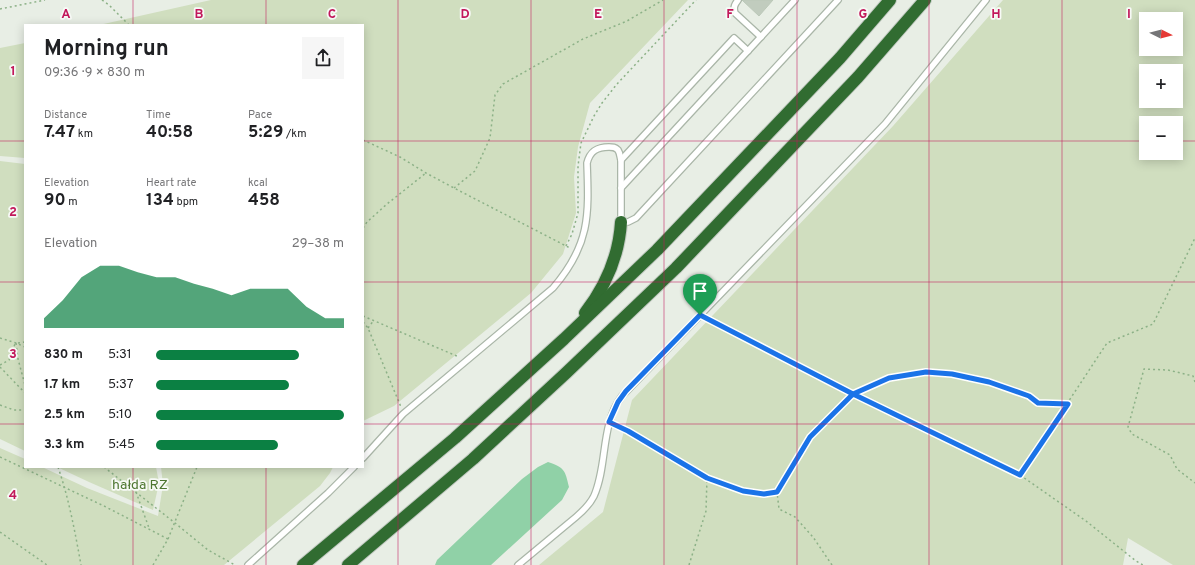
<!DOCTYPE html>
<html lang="en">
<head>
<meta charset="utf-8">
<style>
  :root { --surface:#fff; --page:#f6f6f6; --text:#202124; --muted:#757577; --accent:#0b8043 }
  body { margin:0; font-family:Overpass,sans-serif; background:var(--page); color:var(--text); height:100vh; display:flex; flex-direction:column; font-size:15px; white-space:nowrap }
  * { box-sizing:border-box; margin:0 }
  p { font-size:13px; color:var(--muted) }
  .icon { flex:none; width:22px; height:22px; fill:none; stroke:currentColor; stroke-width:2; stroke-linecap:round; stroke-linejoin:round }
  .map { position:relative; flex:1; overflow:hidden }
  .sheet { position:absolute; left:24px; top:24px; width:340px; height:444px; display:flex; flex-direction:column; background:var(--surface); border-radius:0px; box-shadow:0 2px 10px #0003 }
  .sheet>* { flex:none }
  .needle { width:26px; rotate:96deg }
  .tools { position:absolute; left:1139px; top:12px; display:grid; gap:8px }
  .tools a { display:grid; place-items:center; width:44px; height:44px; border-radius:0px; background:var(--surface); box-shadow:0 2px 10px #0003; font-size:20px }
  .pin { position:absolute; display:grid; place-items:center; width:34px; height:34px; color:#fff; margin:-41px -17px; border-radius:50% 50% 50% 0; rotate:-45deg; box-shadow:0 0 4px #0007 }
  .pin .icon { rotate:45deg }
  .round { display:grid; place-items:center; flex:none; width:42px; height:42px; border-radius:0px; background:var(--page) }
  .headline { display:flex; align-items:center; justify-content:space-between; height:68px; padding:0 20px }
  h1 { font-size:22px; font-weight:700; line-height:30px }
  .stats { display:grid; grid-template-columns:repeat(3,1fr); gap:6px; height:68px; padding:4px 20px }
  .stats div { display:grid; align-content:center }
  .stats b { font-size:17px; font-weight:700 }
  .stats small { font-size:11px; font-weight:400 }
  .stats p { font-size:11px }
  .chart { height:112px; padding:8px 20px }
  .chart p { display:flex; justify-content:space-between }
  .chart svg { width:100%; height:72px; margin-top:4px; fill:var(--accent); opacity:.7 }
  ul { padding:0 20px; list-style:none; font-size:13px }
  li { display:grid; grid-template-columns:64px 48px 1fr; align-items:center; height:30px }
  li i { height:10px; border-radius:5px; background:var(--accent) }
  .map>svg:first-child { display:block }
  .green { fill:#d0debf; fill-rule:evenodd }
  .water { fill:#90d1a7 }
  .building { fill:#c1ccbe; stroke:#bbc8b8 }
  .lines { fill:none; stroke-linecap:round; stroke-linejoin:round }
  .lane-casing { stroke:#aab6a8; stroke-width:8 }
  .highway-casing { stroke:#c2cac2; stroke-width:14 }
  .path { stroke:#8cb187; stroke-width:1.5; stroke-dasharray:2 3; stroke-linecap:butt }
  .lane { stroke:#fff; stroke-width:5.5 }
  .highway { stroke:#316c31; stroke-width:12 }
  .route-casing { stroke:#fff; stroke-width:8 }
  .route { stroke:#1a73e8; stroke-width:5 }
  .grid { fill:none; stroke:#c2185b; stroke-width:1; stroke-opacity:0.55 }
  .labels { text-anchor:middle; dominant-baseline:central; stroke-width:3.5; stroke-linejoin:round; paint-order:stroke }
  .park-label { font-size:14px; fill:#4d7630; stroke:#f7faf6 }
  .grid-label { font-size:13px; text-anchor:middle; font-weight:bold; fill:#c2185b; stroke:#f7faf6; stroke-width:3.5; stroke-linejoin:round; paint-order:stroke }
</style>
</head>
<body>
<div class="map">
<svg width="1195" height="565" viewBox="0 0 1195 565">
  <rect width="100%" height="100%" fill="#e8eee5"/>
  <g class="green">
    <path d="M211 0H688L590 103 578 147 574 177 576 213 563 254 531 293 394 406 363 421V25H99Z"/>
    <path d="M1003 0H1195V565H1173L1128 538 1123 565H539L603 512 632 400 893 126ZM1146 19H1176V49H1146ZM1146 71H1176V101H1146ZM1146 123H1176V153H1146Z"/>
    <path d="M25 43V158L0 156V48Z"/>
    <path d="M0 161 25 164V451L0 439Z"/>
    <path d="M0 448 25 459V467H42L87 488 158 516 163 485 161 467H333L330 473 320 486 224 565H0Z"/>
    <path d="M57 467H156L159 483 153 510 89 482Z"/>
  </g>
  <path class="water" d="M548 462C565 468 565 470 569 487L562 500 491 565H435L437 560 522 479 538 467Z"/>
  <path class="building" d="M742 0H773L759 16Z"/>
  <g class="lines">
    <g class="lane-casing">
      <g id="lane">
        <path d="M738 0C735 4 733 7 735 13L761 37"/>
        <path d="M748 51 734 38 621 160V222H628L636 218 838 0"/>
        <path d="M621 188 795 0"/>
        <path d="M363 458 403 414 553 288C590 245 589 216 587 163 590 151 597 147 609 147 613 147 615 147 618 150 620 153 620 157 621 160"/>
        <path d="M248 565 328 493 354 467"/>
        <path d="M518 565 576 517C583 511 590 504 594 496 608 464 600 425 622 396L885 124 986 0"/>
      </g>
    </g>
    <g class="highway-casing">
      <g id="highway">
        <path d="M585 313C605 287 619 255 621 222"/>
        <path d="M303 565 455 438 564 339 657 250 840 58 890 0"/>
        <path d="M348 565 473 459 566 373 676 268 858 77 925 0"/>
      </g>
    </g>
    <g class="path">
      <path d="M102 0 109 5 129 25"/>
      <path d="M0 9 45 0"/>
      <path d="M363 140 400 157 426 173 454 188 570 248"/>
      <path d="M454 188 475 171 490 138 495 95 503 84 583 39 627 21 663 0"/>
      <path d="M363 228 367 222 387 204 426 173"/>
      <path d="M566 246 572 234 578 213V166L581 143 594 116 602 103 617 84 696 0"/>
      <path d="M363 316 459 357"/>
      <path d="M707 319 853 394 1020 475 1086 521 1136 561 1143 565"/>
      <path d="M363 322 368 328 401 407"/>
      <path d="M368 328 374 320"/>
      <path d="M0 338 16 343 25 347"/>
      <path d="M16 343 18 359 25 385"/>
      <path d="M18 343 25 342"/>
      <path d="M0 365 9 360 15 344"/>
      <path d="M0 367 25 393"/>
      <path d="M1195 382 1193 376 1168 370 1144 369 1128 427 1132 434 1170 455 1177 469 1195 483"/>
      <path d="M0 405 14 410H25"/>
      <path d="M616 425 707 478 743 491 764 494 777 492"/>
      <path d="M0 457 104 506 168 539"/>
      <path d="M58 467C69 499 75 532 81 565"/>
      <path d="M104 467 175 523 208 550 235 565"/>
      <path d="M1020 475 1107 343 1153 324 1195 238"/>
      <path d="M136 492 149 528"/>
      <path d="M0 532 47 565"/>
      <path d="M153 565 168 539 197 467"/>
      <path d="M689 565 706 511 707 478"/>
      <path d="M832 565 813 537 795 517 779 509 777 492 810 437 853 394 889 378 926 373 952 374 989 382 1029 396 1038 403 1067 404"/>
    </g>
    <use href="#lane" class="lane"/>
    <use href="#highway" class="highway"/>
  </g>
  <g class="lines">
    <g class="route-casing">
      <path id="route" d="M700 315 626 391 618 402 609 422 628 431 707 478 743 491 764 494 777 492 810 437 853 394 1020 475 1068 404 1038 403 1029 396 989 382 952 374 926 372 889 378 853 394 700 315"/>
    </g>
    <use href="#route" class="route"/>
  </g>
  <path class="grid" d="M133 0V25M266 0V25M398 0V565M531 0V565M664 0V565M797 0V565M929 0V565M1062 0V565M0 141H25M363 141H1146M1176 141H1195M0 282H25M363 282H1195M0 424H25M363 424H1195M133 467V565M266 467V565"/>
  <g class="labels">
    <g class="park-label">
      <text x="140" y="485">hałda RZ</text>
    </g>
  </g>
  <g class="grid-label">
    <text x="66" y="18">A</text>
    <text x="199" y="18">B</text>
    <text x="332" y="18">C</text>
    <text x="465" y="18">D</text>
    <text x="598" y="18">E</text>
    <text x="730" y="18">F</text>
    <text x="863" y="18">G</text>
    <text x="996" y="18">H</text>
    <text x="1129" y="18">I</text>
    <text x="13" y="75">1</text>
    <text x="13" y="216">2</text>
    <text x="13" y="358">3</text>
    <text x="13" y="499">4</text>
  </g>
</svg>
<div class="tools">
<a><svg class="needle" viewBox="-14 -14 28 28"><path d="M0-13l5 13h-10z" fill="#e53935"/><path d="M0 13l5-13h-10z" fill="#757577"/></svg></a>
<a>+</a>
<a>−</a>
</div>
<div class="pin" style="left:700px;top:315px;background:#1e9e55"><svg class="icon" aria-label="arrive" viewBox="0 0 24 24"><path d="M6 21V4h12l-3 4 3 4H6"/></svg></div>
<section class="sheet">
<div class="headline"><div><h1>Morning run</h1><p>09:36 · 9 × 830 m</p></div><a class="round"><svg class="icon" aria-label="share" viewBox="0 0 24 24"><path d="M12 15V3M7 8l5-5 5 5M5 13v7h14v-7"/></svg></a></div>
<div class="stats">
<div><p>Distance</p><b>7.47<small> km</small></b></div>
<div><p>Time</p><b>40:58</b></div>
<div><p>Pace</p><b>5:29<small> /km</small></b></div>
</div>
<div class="stats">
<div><p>Elevation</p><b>90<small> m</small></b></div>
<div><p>Heart rate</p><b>134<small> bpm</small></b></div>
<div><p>kcal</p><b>458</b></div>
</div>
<div class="chart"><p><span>Elevation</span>29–38 m</p>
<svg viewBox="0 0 160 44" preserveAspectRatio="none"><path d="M0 44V38L10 27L20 13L30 6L40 6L50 10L60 13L70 13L80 17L90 20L100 24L110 20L120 20L130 20L140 31L150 38L160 38V44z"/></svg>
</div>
<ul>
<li><b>830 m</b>5:31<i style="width:76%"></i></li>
<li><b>1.7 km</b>5:37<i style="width:71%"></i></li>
<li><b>2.5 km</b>5:10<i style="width:100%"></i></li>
<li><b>3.3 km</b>5:45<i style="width:65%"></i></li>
</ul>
</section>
</div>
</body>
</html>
